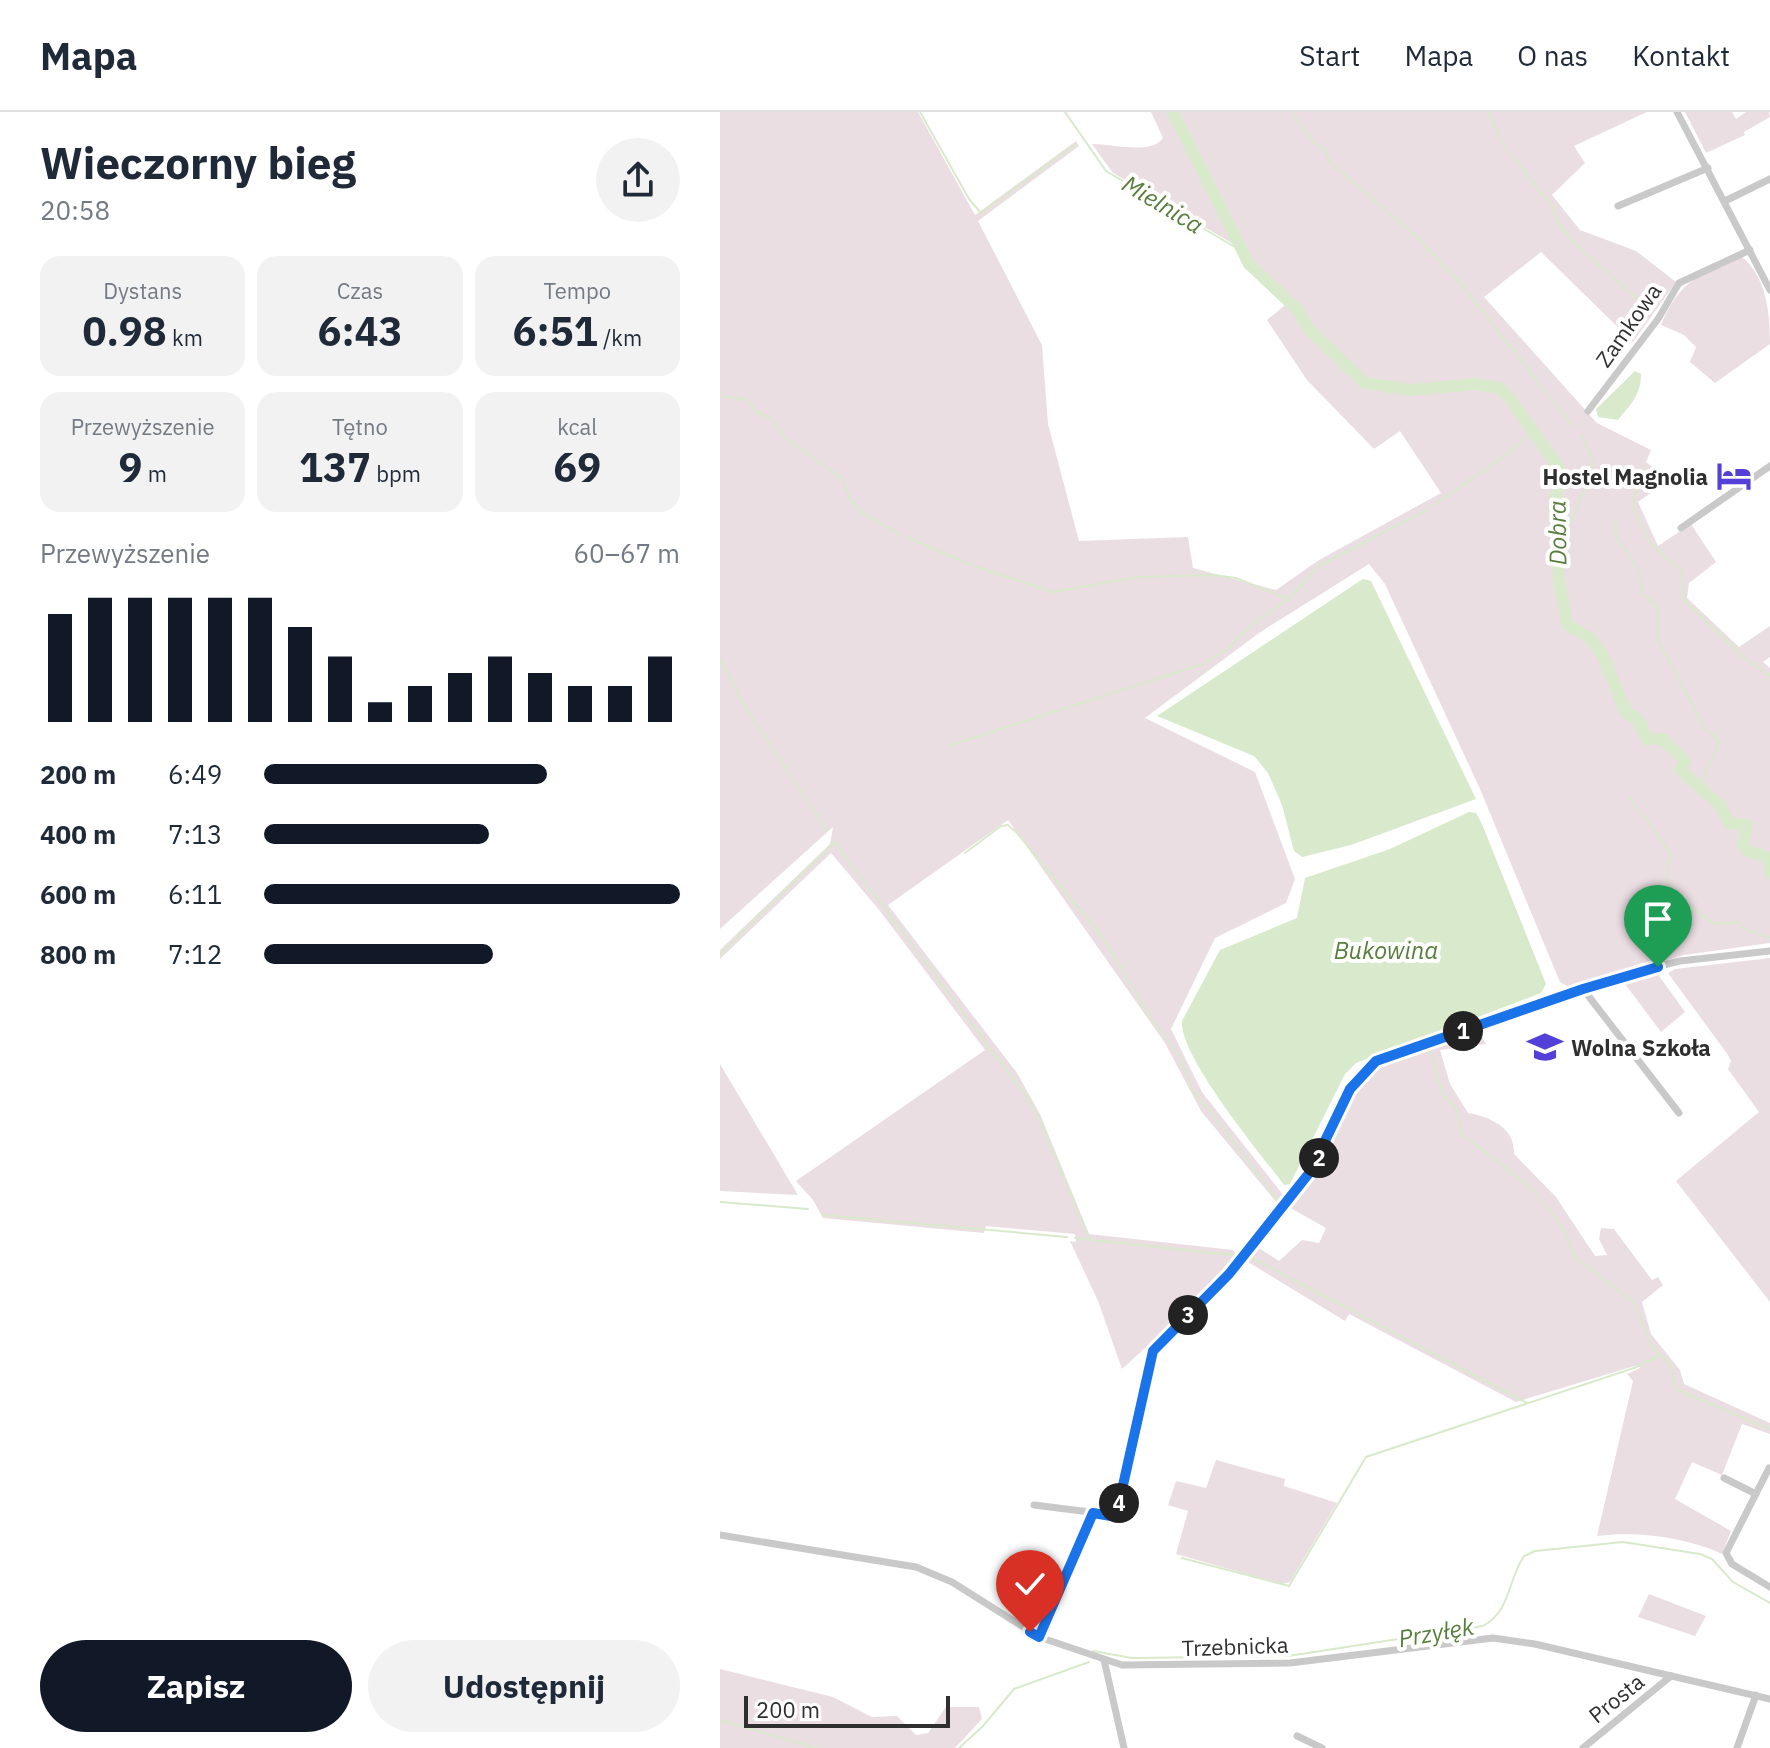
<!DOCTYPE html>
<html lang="pl">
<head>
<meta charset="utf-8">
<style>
  :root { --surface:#fff; --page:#f2f2f3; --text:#1f2937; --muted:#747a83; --line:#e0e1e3; --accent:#111827 }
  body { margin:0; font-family:"IBM Plex Sans",sans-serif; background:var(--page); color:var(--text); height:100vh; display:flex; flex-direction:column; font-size:30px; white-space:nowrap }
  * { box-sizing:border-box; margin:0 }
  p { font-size:26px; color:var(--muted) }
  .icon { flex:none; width:44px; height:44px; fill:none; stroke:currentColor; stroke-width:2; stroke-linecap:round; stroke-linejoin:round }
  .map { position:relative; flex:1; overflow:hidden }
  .side { display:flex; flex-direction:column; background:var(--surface); width:720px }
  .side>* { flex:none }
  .scale { position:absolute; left:24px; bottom:20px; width:206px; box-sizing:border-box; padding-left:8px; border:4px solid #2f2f2f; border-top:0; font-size:22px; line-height:28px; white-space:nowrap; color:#2f2f2f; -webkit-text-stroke:6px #fff; paint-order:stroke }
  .pin { position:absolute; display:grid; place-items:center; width:68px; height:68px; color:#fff; margin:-82px -34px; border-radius:50% 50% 50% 0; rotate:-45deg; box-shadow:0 0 8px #0007 }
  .pin .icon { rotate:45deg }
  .km { position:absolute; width:40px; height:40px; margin:-20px; border-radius:50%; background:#222; color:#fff; font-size:22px; line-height:40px; text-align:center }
  .round { display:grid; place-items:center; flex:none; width:84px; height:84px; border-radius:42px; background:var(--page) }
  .overview { display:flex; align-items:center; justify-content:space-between; height:136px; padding:0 40px }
  h1 { font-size:44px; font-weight:800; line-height:60px }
  .figures { display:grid; grid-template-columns:repeat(3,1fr); gap:12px; height:136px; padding:8px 40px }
  .figures div { display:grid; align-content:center; border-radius:20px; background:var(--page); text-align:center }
  .figures b { font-size:40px; font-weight:800 }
  .figures small { font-size:22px; font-weight:400 }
  .figures p { font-size:22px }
  .chart { height:224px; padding:16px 40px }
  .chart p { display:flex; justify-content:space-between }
  .chart svg { width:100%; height:144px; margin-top:8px; stroke:var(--accent); stroke-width:6 }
  .cta { display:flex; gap:16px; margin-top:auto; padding:16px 40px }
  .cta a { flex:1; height:92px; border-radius:48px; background:var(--accent); color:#fff; font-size:32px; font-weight:800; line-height:92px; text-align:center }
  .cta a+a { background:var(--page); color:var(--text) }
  ul { padding:0 40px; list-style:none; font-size:26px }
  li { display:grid; grid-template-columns:128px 96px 1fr; align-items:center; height:60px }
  li i { height:20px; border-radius:10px; background:var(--accent) }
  header { display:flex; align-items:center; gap:48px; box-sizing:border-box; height:112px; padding:0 40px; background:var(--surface); border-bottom:2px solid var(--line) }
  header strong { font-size:38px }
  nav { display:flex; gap:44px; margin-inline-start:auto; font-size:28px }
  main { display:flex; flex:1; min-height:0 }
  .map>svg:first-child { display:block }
  .green { fill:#ebdee3 }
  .water { fill:#d8e9cc }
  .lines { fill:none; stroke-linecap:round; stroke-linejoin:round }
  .stream { stroke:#d8e9cc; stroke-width:2 }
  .river { stroke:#d8e9cc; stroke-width:12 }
  .minor { stroke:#c9c9c9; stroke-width:7 }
  .route-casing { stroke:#fff; stroke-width:16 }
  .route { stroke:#1a73e8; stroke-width:10 }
  .labels { text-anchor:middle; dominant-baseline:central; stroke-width:8; stroke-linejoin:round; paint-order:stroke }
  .street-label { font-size:22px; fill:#2f2f2f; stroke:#fff }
  .poi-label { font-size:22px; font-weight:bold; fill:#2f2f2f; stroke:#fff; text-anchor:end }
  .water-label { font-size:24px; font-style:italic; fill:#597f3e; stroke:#fff }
</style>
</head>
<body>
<header>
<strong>Mapa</strong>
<nav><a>Start</a><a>Mapa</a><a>O nas</a><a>Kontakt</a></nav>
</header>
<main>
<section class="side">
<div class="overview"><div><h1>Wieczorny bieg</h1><p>20:58</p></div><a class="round"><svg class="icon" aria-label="share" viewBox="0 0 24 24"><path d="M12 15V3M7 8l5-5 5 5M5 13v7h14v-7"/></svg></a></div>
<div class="figures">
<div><p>Dystans</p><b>0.98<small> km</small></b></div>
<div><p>Czas</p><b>6:43</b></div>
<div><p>Tempo</p><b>6:51<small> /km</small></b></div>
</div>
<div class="figures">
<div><p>Przewyższenie</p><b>9<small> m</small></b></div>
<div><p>Tętno</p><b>137<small> bpm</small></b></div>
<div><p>kcal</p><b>69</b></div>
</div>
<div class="chart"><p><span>Przewyższenie</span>60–67 m</p>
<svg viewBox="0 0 160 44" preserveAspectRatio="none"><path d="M5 44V11M15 44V6M25 44V6M35 44V6M45 44V6M55 44V6M65 44V15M75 44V24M85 44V38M95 44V33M105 44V29M115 44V24M125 44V29M135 44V33M145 44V33M155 44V24"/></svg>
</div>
<ul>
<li><b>200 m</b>6:49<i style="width:68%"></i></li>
<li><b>400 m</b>7:13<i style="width:54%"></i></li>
<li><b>600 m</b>6:11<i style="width:100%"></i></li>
<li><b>800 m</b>7:12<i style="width:55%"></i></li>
</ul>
<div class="cta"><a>Zapisz</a><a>Udostępnij</a></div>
</section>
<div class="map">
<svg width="1050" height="1636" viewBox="0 0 1050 1636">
  <rect width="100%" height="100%" fill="#fff"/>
  <g class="green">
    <path d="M0 0H198L255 103 356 29 359 34 258 109 322 233 328 312 359 429 468 425 473 456 556 478 599 448 721 381 680 319 654 337 587 268 547 208 565 193 575 200 585 217 645 275 692 280 728 275 771 278 783 282 801 303 804 300 781 275 771 273 729 271 691 277 647 269 515 133 393 61 372 32C393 32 432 43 443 26L431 0H927L854 34 865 51 832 83 860 118 916 139 956 170 913 230 821 140 764 185 877 311 931 338 926 350 949 368 918 390 938 434 971 412 996 450 969 471 967 486 1019 535 1050 514V545L1043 550 1050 556V831L964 843 852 877 840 870 760 677 665 472 649 452 539 521 425 606 535 660 575 767 566 791 495 826 451 917 482 980 564 1084 557 1091 481 999 445 931 288 708 168 793 297 961 320 1002 369 1122 513 1138 518 1143 468 1197 402 1257 378 1189 350 1129 356 1130 355 1122 266 1114 264 1121 103 1106 93 1088 76 1069 265 938 160 799 111 741 0 847V838L110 732 113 715 0 817Z"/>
    <path d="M965 0H1012L1016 7 1026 0H1049L1050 5 1024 20 1025 23 986 41Z"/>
    <path d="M1021 144C1047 165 1050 202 1050 232L995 271 970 250 976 235 964 223 941 213C960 167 979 164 1021 144Z"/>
    <path d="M1050 846V1190L956 1069 1039 1000 1008 957 1011 949 1008 943 948 861 955 857Z"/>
    <path d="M937 861 965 900 941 920 905 872Z"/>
    <path d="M758 918 766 932 720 938 730 972 748 1001C771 1005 795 1016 794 1042L836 1085 875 1144 887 1143 879 1127 881 1116 894 1117 932 1168 938 1165 943 1173 922 1190 931 1222 960 1258 964 1272 1050 1311V1322L1022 1312 1002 1363 972 1350 955 1387 1011 1419 1002 1442C965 1425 918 1419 877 1424L913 1269 907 1262 920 1256 918 1253 796 1290 629 1202 625 1209 528 1150 534 1133 559 1149 582 1128 599 1131 606 1116 567 1094 603 1046 633 974 656 953Z"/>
    <path d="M0 952 78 1083 0 1079Z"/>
    <path d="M496 1348 565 1367 564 1374 617 1391 570 1470 562 1472 456 1442 468 1399 448 1393 456 1369 486 1376Z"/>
    <path d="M929 1482 986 1504 975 1524 918 1505Z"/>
    <path d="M0 1557 113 1585 152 1605 177 1604 196 1623 208 1621 226 1595H259L262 1607 235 1636H0Z"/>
  </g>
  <g class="water">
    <path d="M915 259 921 262C921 283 911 292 898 308L878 305 876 297Z"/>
    <path d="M643 467 651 469 756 687 631 733 582 745 574 739 562 693 548 661 534 644 437 604Z"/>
    <path d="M749 700 756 701 762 712 826 872 821 881 636 951 625 962 570 1072 564 1073C541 1042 459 944 462 909L500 838 577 806 585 766 670 737Z"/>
  </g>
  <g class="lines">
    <g class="stream">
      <path d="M200 0 249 87 261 101 356 32"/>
      <path d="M345 0 386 59 520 138"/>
      <path d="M571 0 593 30 606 38 609 49 699 127 742 173 852 313"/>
      <path d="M769 0 781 29 832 94 841 115 857 134 933 200"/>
      <path d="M0 280 3 284 27 288 38 301 50 305 63 324 123 367 130 387 143 401 179 422"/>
      <path d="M924 356 912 393C918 407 926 425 936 437 959 461 965 444 963 487L1026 547 1050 564"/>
      <path d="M713 394 785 344 814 318"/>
      <path d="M896 409V424L919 458 923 482 938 495V528L985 616 999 629C997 645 983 657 980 676"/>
      <path d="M842 421 848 416 872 360 873 348 862 323"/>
      <path d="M187 425 252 453 333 480 419 465 493 463 516 466 568 487"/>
      <path d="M0 546 28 600 107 719"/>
      <path d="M228 634 483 552 506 538 533 512 570 486 599 454 707 398"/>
      <path d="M909 684 953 744C932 773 971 796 995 812L1017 810 1023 816 1050 826"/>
      <path d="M245 741 281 714 288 713 297 721 382 824 431 906 460 944 472 976 557 1087"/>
      <path d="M0 842 115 730 304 981 319 1006 370 1128"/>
      <path d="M710 938 723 981 738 1000 741 1021 815 1079 844 1118 856 1146 915 1191 931 1233 951 1254 956 1277 1050 1317"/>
      <path d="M0 1090 88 1097"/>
      <path d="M103 1103 347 1125"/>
      <path d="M355 1126 521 1144"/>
      <path d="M529 1144 807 1291"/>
      <path d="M462 1446 569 1474 646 1345 914 1256 941 1243"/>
      <path d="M373 1539 412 1546 568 1544 763 1514C791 1499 788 1467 804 1444L815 1439 903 1430 980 1442 992 1447 1013 1470 1050 1491"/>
      <path d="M0 1608 96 1636"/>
      <path d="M239 1636 263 1614 294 1577 369 1550"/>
    </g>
    <path class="river" d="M453 0 529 152 578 198 588 216 645 271 692 278 756 272 780 276 790 287 844 363C835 383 827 402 842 421 832 451 842 481 847 512L872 528 883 544 905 599 919 609 927 627H943L965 649 960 658 1000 693 1009 711 1027 713 1023 732 1027 738 1049 746 1050 761"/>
    <g class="minor">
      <path d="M957 0 1050 178"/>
      <path d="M1005 89 1050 67"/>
      <path d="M898 94 988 56"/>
      <path d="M868 299 938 207 959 171 1030 138"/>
      <path d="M961 416 1050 354"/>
      <path d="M863 877 959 1001"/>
      <path d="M1049 1356 1006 1441 1012 1452 1050 1475"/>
      <path d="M1004 1366 1036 1382"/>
      <path d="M314 1393 394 1403 433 1239 509 1162 590 1060 630 977 656 949 919 859 960 849 1050 839"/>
      <path d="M0 1423 196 1455 232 1470 319 1525 402 1553 570 1551 773 1526 815 1532 1050 1587"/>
      <path d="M319 1525 373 1401"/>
      <path d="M384 1548 404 1636"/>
      <path d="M577 1624 602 1636"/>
      <path d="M863 1636 951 1564"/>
      <path d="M1017 1636 1036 1583"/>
    </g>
  </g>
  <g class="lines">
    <g class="route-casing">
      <path id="route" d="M310 1520 319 1525 373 1401 391 1404 397 1400 433 1239 509 1162 590 1060 630 977 656 949 863 877 938 855"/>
    </g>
    <use href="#route" class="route"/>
  </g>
  <defs>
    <g id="hotel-bare" transform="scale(2.76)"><path d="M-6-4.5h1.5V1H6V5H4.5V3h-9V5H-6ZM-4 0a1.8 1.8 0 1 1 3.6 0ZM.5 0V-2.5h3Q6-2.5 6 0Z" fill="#5240d8" stroke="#fff" stroke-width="2.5" paint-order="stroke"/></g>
    <g id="school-bare" transform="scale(2.76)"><path d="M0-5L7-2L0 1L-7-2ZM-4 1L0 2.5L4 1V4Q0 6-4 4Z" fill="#5240d8" stroke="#fff" stroke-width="2.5" paint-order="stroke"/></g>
  </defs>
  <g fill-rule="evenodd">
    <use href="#hotel-bare" x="1014" y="364"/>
    <use href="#school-bare" x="825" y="935"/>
  </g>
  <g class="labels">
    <g class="street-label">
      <text transform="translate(908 213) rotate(-55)">Zamkowa</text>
      <text transform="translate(515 1534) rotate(-2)">Trzebnicka</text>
      <text transform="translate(896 1586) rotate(-39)">Prosta</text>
    </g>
    <g class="poi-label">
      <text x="988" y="364">Hostel Magnolia</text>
      <text x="851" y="935" text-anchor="start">Wolna Szkoła</text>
    </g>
    <g class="water-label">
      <text transform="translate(443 92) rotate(31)">Mielnica</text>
      <text transform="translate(837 421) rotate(-91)">Dobra</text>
      <text x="666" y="838">Bukowina</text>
      <text transform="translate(716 1520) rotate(-10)">Przyłęk</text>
    </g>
  </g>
</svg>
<div class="scale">200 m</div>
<div class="pin" style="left:938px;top:855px;background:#1e9e55"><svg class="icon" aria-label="arrive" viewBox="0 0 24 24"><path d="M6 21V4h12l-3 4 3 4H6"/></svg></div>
<div class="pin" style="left:310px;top:1520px;background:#d93025"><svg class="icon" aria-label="check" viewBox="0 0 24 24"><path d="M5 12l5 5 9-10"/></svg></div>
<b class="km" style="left:743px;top:919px">1</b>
<b class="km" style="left:599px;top:1046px">2</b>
<b class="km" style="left:468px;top:1203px">3</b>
<b class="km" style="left:399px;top:1391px">4</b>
</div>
</main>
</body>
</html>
